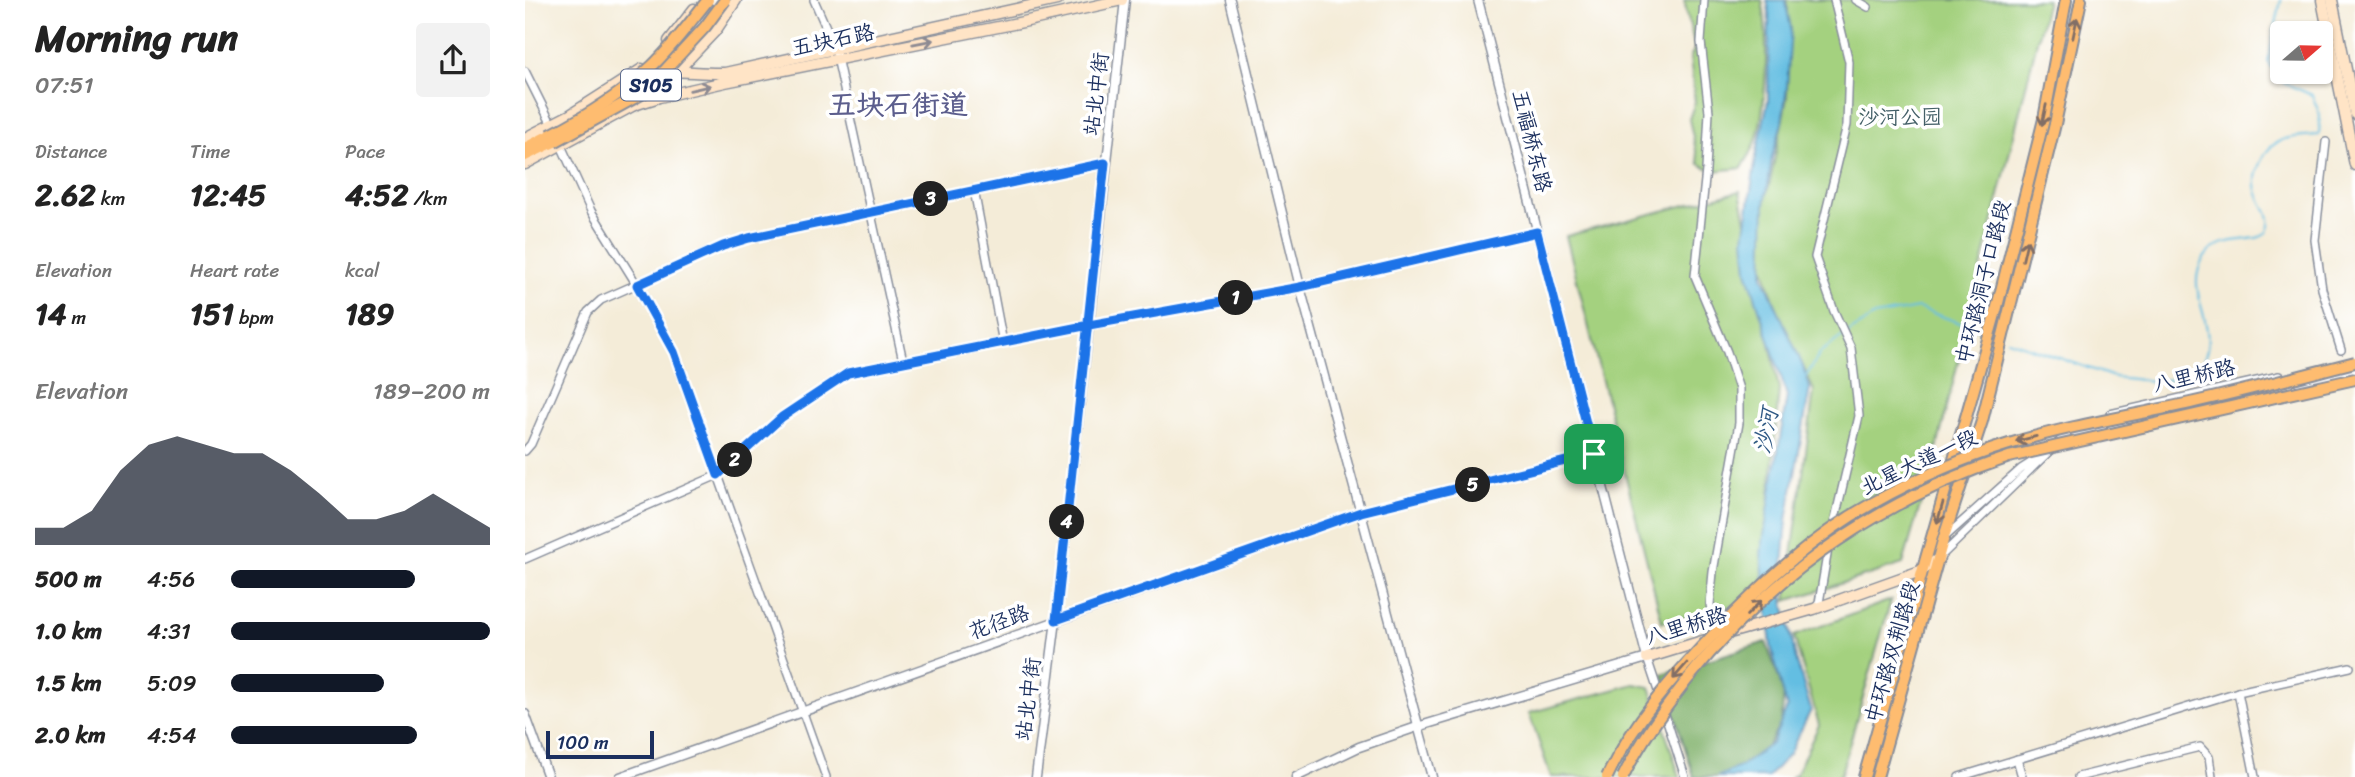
<!DOCTYPE html>
<html lang="en">
<head>
<meta charset="utf-8">
<style>
  :root { --surface:#fff; --page:#f2f2f2; --text:#222; --muted:#767676; --accent:#111827 }
  body { margin:0; font-family:Sriracha,"LXGW WenKai TC",sans-serif; background:var(--page); color:var(--text); height:100vh; display:flex; flex-direction:column; font-size:26px; white-space:nowrap }
  * { box-sizing:border-box; margin:0 }
  p { font-size:23px; color:var(--muted) }
  .icon { flex:none; width:38px; height:38px; fill:none; stroke:currentColor; stroke-width:2; stroke-linecap:round; stroke-linejoin:round }
  .map { position:relative; flex:1; overflow:hidden }
  .sheet { display:flex; flex-direction:column; background:var(--surface); width:525px }
  .sheet>* { flex:none }
  .needle { width:46px; rotate:70deg }
  .tools { position:absolute; left:1745px; top:21px; display:grid; gap:14px }
  .tools a { display:grid; place-items:center; width:63px; height:63px; border-radius:7px; background:var(--surface); box-shadow:0 2px 5px #0004; font-size:35px }
  .scale { position:absolute; left:21px; bottom:18px; width:108px; box-sizing:border-box; padding-left:7px; border:4px solid #1b2f5e; border-top:0; font-size:19px; line-height:24px; white-space:nowrap; color:#1b2f5e; -webkit-text-stroke:5px #fff; paint-order:stroke }
  .pin { position:absolute; display:grid; place-items:center; width:60px; height:60px; color:#fff; margin:-30px; border-radius:14px; box-shadow:0 4px 10px #0006 }
  .km { position:absolute; width:35px; height:35px; margin:-18px; border-radius:50%; background:#222; color:#fff; font-size:19px; line-height:35px; text-align:center }
  .round { display:grid; place-items:center; flex:none; width:74px; height:74px; border-radius:7px; background:var(--page) }
  .headline { display:flex; align-items:center; justify-content:space-between; height:119px; padding:0 35px }
  h1 { font-size:38px; font-weight:700; line-height:52px }
  .figures { display:grid; grid-template-columns:repeat(3,1fr); gap:10px; height:119px; padding:7px 35px }
  .figures div { display:grid; align-content:center }
  .figures b { font-size:30px; font-weight:700 }
  .figures small { font-size:19px; font-weight:400 }
  .figures p { font-size:19px }
  .chart { height:196px; padding:14px 35px }
  .chart p { display:flex; justify-content:space-between }
  .chart svg { width:100%; height:126px; margin-top:7px; fill:var(--accent); opacity:.7 }
  ul { padding:0 35px; list-style:none; font-size:23px }
  li { display:grid; grid-template-columns:112px 84px 1fr; align-items:center; height:52px }
  li i { height:18px; border-radius:9px; background:var(--accent) }
  main { display:flex; flex:1; min-height:0 }
  .map>svg:first-child { display:block }
  .green { fill:#a4d17f; stroke:#60806e; stroke-width:2 }
  .forest { fill:#83b36e; stroke:#4f7166; stroke-width:2 }
  .water { fill:#64bee2; stroke:#4076a0; stroke-width:2 }
  .lines { fill:none; stroke-linecap:round; stroke-linejoin:round }
  .stream { stroke:#64bee2; stroke-width:2 }
  .minor-casing { stroke:#888e9b; stroke-width:10 }
  .tertiary-casing { stroke:#888e9b; stroke-width:11 }
  .secondary-casing { stroke:#888e9b; stroke-width:13 }
  .primary-casing { stroke:#888e9b; stroke-width:14 }
  .trunk-casing { stroke:#888e9b; stroke-width:14 }
  .minor { stroke:#fff; stroke-width:7 }
  .tertiary { stroke:#fff; stroke-width:8 }
  .secondary { stroke:#ffe4c6; stroke-width:10 }
  .primary { stroke:#febc70; stroke-width:10 }
  .trunk { stroke:#febc70; stroke-width:10 }
  .trunk-bridge-casing { stroke:#888e9b; stroke-width:14; stroke-linecap:butt }
  .trunk-bridge { stroke:#febc70; stroke-width:10 }
  .oneway { stroke:#816e66 }
  .oneway2 { stroke:#8d8a92 }
  .route-casing { stroke:#fff; stroke-width:14 }
  .route { stroke:#1a73e8; stroke-width:9 }
  .labels { text-anchor:middle; dominant-baseline:central; stroke-width:7; stroke-linejoin:round; paint-order:stroke }
  .shield { fill:#fff; stroke:#5f6d8e; stroke-width:2 }
  .shield-label { font-size:19px; font-weight:bold; fill:#1b2f5e }
  .street-label { font-size:21px; fill:#1b2f5e; stroke:#fff }
  .park-label { font-size:21px; fill:#446068; stroke:#fff }
  .water-label { font-size:23px; font-style:italic; fill:#315a86; stroke:#fff }
  .district-label { font-size:28px; font-weight:bold; fill:#5c5e8d; stroke:#fff }
</style>
</head>
<body>
<main>
<section class="sheet">
<div class="headline"><div><h1>Morning run</h1><p>07:51</p></div><a class="round"><svg class="icon" aria-label="share" viewBox="0 0 24 24"><path d="M12 15V3M7 8l5-5 5 5M5 13v7h14v-7"/></svg></a></div>
<div class="figures">
<div><p>Distance</p><b>2.62<small> km</small></b></div>
<div><p>Time</p><b>12:45</b></div>
<div><p>Pace</p><b>4:52<small> /km</small></b></div>
</div>
<div class="figures">
<div><p>Elevation</p><b>14<small> m</small></b></div>
<div><p>Heart rate</p><b>151<small> bpm</small></b></div>
<div><p>kcal</p><b>189</b></div>
</div>
<div class="chart"><p><span>Elevation</span>189–200 m</p>
<svg viewBox="0 0 160 44" preserveAspectRatio="none"><path d="M0 44V38L10 38L20 32L30 18L40 9L50 6L60 9L70 12L80 12L90 18L100 26L110 35L120 35L130 32L140 26L150 32L160 38V44z"/></svg>
</div>
<ul>
<li><b>500 m</b>4:56<i style="width:71%"></i></li>
<li><b>1.0 km</b>4:31<i style="width:100%"></i></li>
<li><b>1.5 km</b>5:09<i style="width:59%"></i></li>
<li><b>2.0 km</b>4:54<i style="width:72%"></i></li>
</ul>
</section>
<div class="map">
<svg width="1830" height="777" viewBox="0 0 1830 777">
  <rect width="100%" height="100%" fill="#fff"/>
  <filter id="ink" filterUnits="userSpaceOnUse"><feTurbulence type="fractalNoise" baseFrequency=".0143" numOctaves="2"/><feDisplacementMap in="SourceGraphic" scale="14" xChannelSelector="R" yChannelSelector="G"/><feConvolveMatrix kernelMatrix="1 2 1 2 8 2 1 2 1" color-interpolation-filters="sRGB"/></filter>
  <filter id="wash" filterUnits="userSpaceOnUse"><feTurbulence type="fractalNoise" baseFrequency=".00686" numOctaves="4" result="noise"/><feDisplacementMap in="SourceGraphic" scale="28" xChannelSelector="R" yChannelSelector="G"/><feGaussianBlur stdDeviation="1.57" result="paint"/><feColorMatrix in="noise" values="0 0 0 0 0 0 0 0 0 0 0 0 0 0 0 0 0 1.4 0 .05"/><feComposite in="paint" operator="in"/></filter>
  <g filter="url(#wash)">
    <rect width="100%" height="100%" fill="#f4ecd8"/>
    <g class="green">
      <path d="M1159 0H1237C1244 35 1242 110 1230 144 1227 152 1221 160 1217 168L1189 171 1174 164 1164 119 1170 102 1165 58 1170 48Z"/>
      <path d="M1261 0H1522L1413 444 1378 564 1261 601 1289 391 1250 304 1237 262 1239 202 1245 182 1262 98 1263 9Z"/>
      <path d="M1215 191 1254 389 1236 600 1137 622 1041 236Z"/>
      <path d="M1366 600 1315 777H1266L1271 774 1294 725 1269 636Z"/>
      <path d="M1109 684 1125 687 1155 777H1026L1004 713Z"/>
    </g>
    <path class="forest" d="M1241 642 1259 693 1256 724 1241 748 1204 777H1169L1137 674Z"/>
    <path class="water" d="M1242 0H1260L1266 28 1262 87 1257 123 1247 157 1240 205 1238 276 1277 364 1285 388 1262 520 1256 588 1271 659 1286 710 1264 754 1243 777H1192L1216 766 1247 743 1262 708 1246 646 1236 553 1262 396 1222 271 1219 238 1231 157 1243 101 1244 11Z"/>
    <g class="lines">
      <g class="stream">
        <path d="M1323 333 1349 316 1393 308 1461 332"/>
        <path d="M1483 340 1589 377 1626 381 1665 378C1710 334 1653 298 1679 258 1698 229 1737 248 1743 229 1748 216 1737 205 1733 194 1726 175 1738 147 1757 140 1768 136 1783 136 1794 135L1795 115 1787 95 1759 83 1743 62 1756 0"/>
        <path d="M1280 378 1296 352 1318 336"/>
      </g>
    </g>
  </g>
  <g filter="url(#ink)">
    <g class="lines">
      <g class="minor-casing">
        <g id="minor">
          <path d="M289 0 310 48 378 361"/>
          <path d="M1179 0 1176 42 1184 112 1181 170 1170 276 1202 352 1214 389V423L1188 572 1185 604 1190 637"/>
          <path d="M1331 0 1343 7"/>
          <path d="M0 71 28 127"/>
          <path d="M34 141 66 211 112 285 149 352 301 777"/>
          <path d="M1801 142 1790 240 1797 289 1816 350"/>
          <path d="M449 190 478 343"/>
          <path d="M1773 382 1830 369"/>
          <path d="M1585 414 1754 376"/>
          <path d="M1545 437 1615 418"/>
          <path d="M0 451 6 444 63 312 76 300 198 246 224 238 580 163"/>
          <path d="M1420 537 1496 469 1512 459"/>
          <path d="M1415 557 1540 436 1552 429"/>
          <path d="M0 559 193 475 257 417 323 373 564 325 775 287 1012 232"/>
          <path d="M1290 609 1294 603 1303 549 1334 416 1326 348 1309 311 1290 257 1322 125 1324 62 1309 0"/>
          <path d="M1122 658 1135 697"/>
          <path d="M1713 692 1730 777"/>
          <path d="M1138 708 1160 777"/>
          <path d="M1492 759 1497 777"/>
          <path d="M1434 777 1713 692 1825 667"/>
          <path d="M1553 777 1675 747 1684 757 1687 777"/>
        </g>
      </g>
      <g class="tertiary-casing">
        <g id="tertiary">
          <path d="M705 0 775 287 907 777"/>
          <path d="M0 714 23 777"/>
          <path d="M95 777 836 512 1069 454"/>
          <path d="M511 777 531 620 600 0"/>
          <path d="M771 777 834 747 892 727 1122 658 953 0"/>
        </g>
      </g>
      <g class="secondary-casing">
        <g id="secondary">
          <path d="M1797 0 1830 165"/>
          <path d="M1807 0 1830 114"/>
          <path d="M144 41 169 9"/>
          <path d="M117 73C146 68 172 74 200 73L532 0"/>
          <path d="M109 105 134 97 200 82 498 22 597 0"/>
          <path d="M0 138 45 115 117 69"/>
          <path d="M0 164 120 99 153 70 191 30 211 0"/>
          <path d="M1201 634 1289 609 1398 570 1414 558"/>
          <path d="M1122 658 1184 639"/>
        </g>
      </g>
      <g class="primary-casing">
        <g id="primary">
          <path d="M1339 777 1471 311 1519 119 1541 0"/>
          <path d="M1352 777 1419 537 1457 421 1530 124 1556 0"/>
        </g>
      </g>
      <g class="trunk-casing">
        <g id="trunk">
          <path d="M0 148 25 135"/>
          <path d="M0 156 29 142"/>
        </g>
      </g>
      <use href="#minor" class="minor"/>
      <use href="#tertiary" class="tertiary"/>
      <use href="#secondary" class="secondary"/>
      <use href="#primary" class="primary"/>
      <use href="#trunk" class="trunk"/>
      <g class="trunk-bridge-casing">
        <g id="trunk-bridge">
          <path d="M25 135C62 116 97 94 127 66 148 46 165 22 183 0"/>
          <path d="M29 142 120 92 180 27 200 0"/>
          <path d="M1082 777C1108 722 1148 677 1189 634 1237 584 1288 536 1348 503 1391 479 1438 458 1484 444 1543 426 1605 416 1665 403 1720 391 1775 376 1830 362"/>
          <path d="M1098 777C1115 742 1138 711 1162 680 1248 573 1354 500 1484 457L1830 379"/>
        </g>
      </g>
      <use href="#trunk-bridge" class="trunk-bridge"/>
    </g>
    <defs><path id="oneway-shaft" d="M-6 0H5M1.5-3L5.5 0L1.5 3" fill="none" stroke-width="1.6" stroke-linecap="round" stroke-linejoin="round" transform="scale(1.75)"/></defs>
    <g class="oneway">
      <use href="#oneway-shaft" transform="translate(1550 28) rotate(-78)"/>
      <use href="#oneway-shaft" transform="translate(1519 115) rotate(102)"/>
      <use href="#oneway-shaft" transform="translate(1500 250) rotate(-77)"/>
      <use href="#oneway-shaft" transform="translate(1501 439) rotate(166)"/>
      <use href="#oneway-shaft" transform="translate(1415 513) rotate(106)"/>
      <use href="#oneway-shaft" transform="translate(1229 608) rotate(-45)"/>
      <use href="#oneway-shaft" transform="translate(1155 671) rotate(131)"/>
    </g>
    <g class="oneway2">
      <use href="#oneway-shaft" transform="translate(398 42) rotate(-11)"/>
      <use href="#oneway-shaft" transform="translate(175 88) rotate(-13)"/>
    </g>
  </g>
  <g class="lines" filter="url(#ink)">
    <g class="route-casing">
      <path id="route" d="M1069 454 1012 232 775 287 564 325 323 373 257 417 193 475 149 352 112 285 198 246 224 238 580 163 531 620 836 512 1069 454"/>
    </g>
    <use href="#route" class="route"/>
  </g>
  <g class="labels">
    <rect class="shield" x="96" y="69.5" width="60" height="31" rx="5"/>
    <g class="shield-label">
      <text x="126" y="85">S105</text>
    </g>
    <g class="street-label">
      <text transform="translate(308 40) rotate(-12)">五块石路</text>
      <text transform="translate(571 94) rotate(-83)">站北中街</text>
      <text transform="translate(1007 141) rotate(76)">五福桥东路</text>
      <text transform="translate(1458 282) rotate(-76)">中环路洞子口路段</text>
      <text transform="translate(1669 376) rotate(-13)">八里桥路</text>
      <text transform="translate(1394 462) rotate(-25)">北星大道一段</text>
      <text transform="translate(474 622) rotate(-20)">花径路</text>
      <text transform="translate(1161 626) rotate(-17)">八里桥路</text>
      <text transform="translate(1367 652) rotate(-74)">中环路双荆路段</text>
      <text transform="translate(503 699) rotate(-83)">站北中街</text>
    </g>
    <g class="park-label">
      <text x="1375" y="117">沙河公园</text>
    </g>
    <g class="water-label">
      <text transform="translate(1241 431) rotate(-79)">沙河</text>
    </g>
    <g class="district-label">
      <text x="373" y="104">五块石街道</text>
    </g>
  </g>
</svg>
<div class="tools">
<a><svg class="needle" viewBox="-14 -14 28 28"><path d="M0-13l5 13h-10z" fill="#e53935"/><path d="M0 13l5-13h-10z" fill="#767676"/></svg></a>
</div>
<div class="scale">100 m</div>
<div class="pin" style="left:1069px;top:454px;background:#1e9e55"><svg class="icon" aria-label="arrive" viewBox="0 0 24 24"><path d="M6 21V4h12l-3 4 3 4H6"/></svg></div>
<b class="km" style="left:711px;top:298px">1</b>
<b class="km" style="left:210px;top:460px">2</b>
<b class="km" style="left:406px;top:199px">3</b>
<b class="km" style="left:542px;top:522px">4</b>
<b class="km" style="left:948px;top:485px">5</b>
</div>
</main>
</body>
</html>
